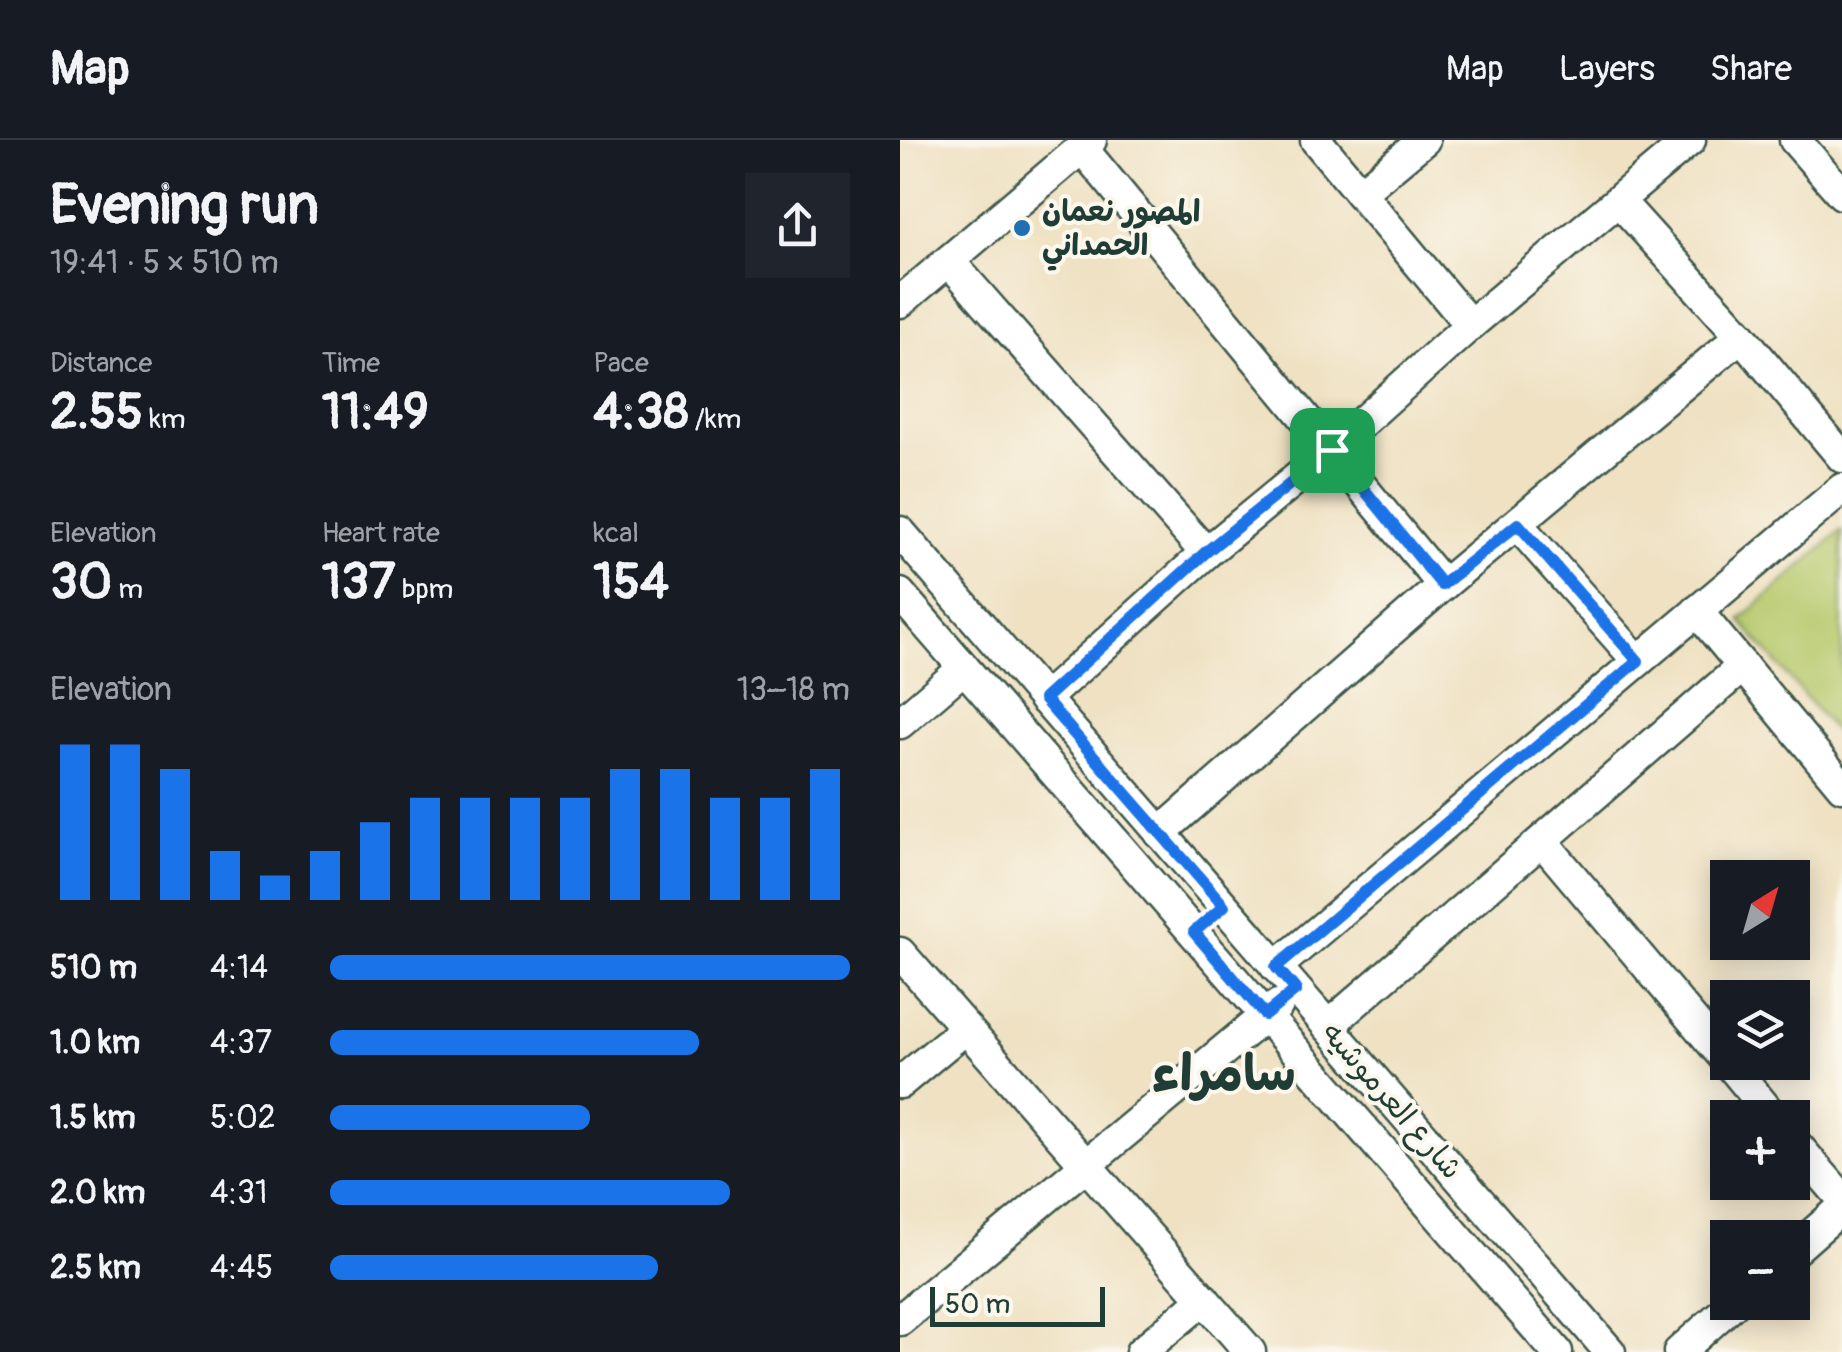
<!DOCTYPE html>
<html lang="en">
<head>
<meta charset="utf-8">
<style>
  :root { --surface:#171b24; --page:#20242c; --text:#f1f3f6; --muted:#9ea1a6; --line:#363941; --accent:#1a73e8 }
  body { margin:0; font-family:Pangolin,"Playpen Sans Arabic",sans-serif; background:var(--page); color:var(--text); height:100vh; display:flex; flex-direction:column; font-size:38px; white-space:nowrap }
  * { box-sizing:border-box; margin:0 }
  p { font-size:32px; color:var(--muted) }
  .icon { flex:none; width:55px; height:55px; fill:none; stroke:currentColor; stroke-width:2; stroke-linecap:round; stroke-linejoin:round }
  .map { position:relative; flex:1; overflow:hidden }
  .panel { display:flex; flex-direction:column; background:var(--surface); width:900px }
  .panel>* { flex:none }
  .needle { width:65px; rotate:37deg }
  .controls { position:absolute; left:810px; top:720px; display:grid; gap:20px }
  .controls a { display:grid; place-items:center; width:100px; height:100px; border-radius:0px; background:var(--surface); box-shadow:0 5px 25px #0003; font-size:50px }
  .scale { position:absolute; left:30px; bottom:25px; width:175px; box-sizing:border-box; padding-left:10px; border:5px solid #1f3d34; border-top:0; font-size:28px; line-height:35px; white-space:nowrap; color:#1f3d34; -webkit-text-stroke:8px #fbf7ec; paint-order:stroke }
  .pin { position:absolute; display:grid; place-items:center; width:85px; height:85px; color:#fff; margin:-42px; border-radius:20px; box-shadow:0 5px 15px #0006 }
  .round { display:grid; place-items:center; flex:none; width:105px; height:105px; border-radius:0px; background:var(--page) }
  .summary { display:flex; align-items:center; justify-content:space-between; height:170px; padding:0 50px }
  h1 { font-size:55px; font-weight:700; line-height:75px }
  .figures { display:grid; grid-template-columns:repeat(3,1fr); gap:15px; height:170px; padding:10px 50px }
  .figures div { display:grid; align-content:center }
  .figures b { font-size:50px; font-weight:700 }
  .figures small { font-size:28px; font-weight:400 }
  .figures p { font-size:28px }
  .chart { height:280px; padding:20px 50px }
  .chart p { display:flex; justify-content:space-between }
  .chart svg { width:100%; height:180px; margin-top:10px; stroke:var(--accent); stroke-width:6 }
  ul { padding:0 50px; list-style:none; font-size:32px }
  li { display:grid; grid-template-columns:160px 120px 1fr; align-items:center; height:75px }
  li i { height:25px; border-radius:12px; background:var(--accent) }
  header { display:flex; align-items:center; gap:60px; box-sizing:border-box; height:140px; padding:0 50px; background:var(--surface); border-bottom:2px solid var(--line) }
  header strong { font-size:48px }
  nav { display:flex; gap:55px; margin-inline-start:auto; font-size:35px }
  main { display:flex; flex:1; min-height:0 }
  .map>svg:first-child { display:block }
  .green { fill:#b7c96d; stroke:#6b8350; stroke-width:2.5 }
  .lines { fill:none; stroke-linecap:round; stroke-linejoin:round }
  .minor-casing { stroke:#3e5649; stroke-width:35 }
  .minor { stroke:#fff; stroke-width:30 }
  .route-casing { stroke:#fff; stroke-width:20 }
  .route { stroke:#1a73e8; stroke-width:12 }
  .poi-dot { fill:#1f6fb2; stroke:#fbf7ec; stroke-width:4 }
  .labels { text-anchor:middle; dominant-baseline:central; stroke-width:8; stroke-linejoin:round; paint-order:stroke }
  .poi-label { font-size:30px; font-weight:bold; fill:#1f3d34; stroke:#fbf7ec; text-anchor:start }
  .street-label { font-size:30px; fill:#1f3d34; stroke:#fbf7ec }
  .town-label { font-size:50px; font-weight:bold; fill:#1f3d34; stroke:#fbf7ec }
</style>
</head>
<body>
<header>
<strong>Map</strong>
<nav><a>Map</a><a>Layers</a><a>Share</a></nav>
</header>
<main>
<section class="panel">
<div class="summary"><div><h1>Evening run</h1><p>19:41 · 5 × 510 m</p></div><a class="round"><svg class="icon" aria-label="share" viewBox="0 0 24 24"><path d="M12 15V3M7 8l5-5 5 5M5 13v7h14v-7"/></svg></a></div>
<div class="figures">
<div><p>Distance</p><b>2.55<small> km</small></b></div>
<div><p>Time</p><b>11:49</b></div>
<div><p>Pace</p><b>4:38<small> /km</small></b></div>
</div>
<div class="figures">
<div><p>Elevation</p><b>30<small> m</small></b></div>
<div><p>Heart rate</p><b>137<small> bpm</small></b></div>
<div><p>kcal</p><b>154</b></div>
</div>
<div class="chart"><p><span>Elevation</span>13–18 m</p>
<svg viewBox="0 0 160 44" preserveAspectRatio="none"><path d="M5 44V6M15 44V6M25 44V12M35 44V32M45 44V38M55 44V32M65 44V25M75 44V19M85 44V19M95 44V19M105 44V19M115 44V12M125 44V12M135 44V19M145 44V19M155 44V12"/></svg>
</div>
<ul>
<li><b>510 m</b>4:14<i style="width:100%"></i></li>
<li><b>1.0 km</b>4:37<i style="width:71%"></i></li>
<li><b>1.5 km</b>5:02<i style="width:50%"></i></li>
<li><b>2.0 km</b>4:31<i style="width:77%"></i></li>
<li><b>2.5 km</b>4:45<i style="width:63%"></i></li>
</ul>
</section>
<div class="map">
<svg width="942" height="1212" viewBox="0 0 942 1212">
  <rect width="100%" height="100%" fill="#fbf7ec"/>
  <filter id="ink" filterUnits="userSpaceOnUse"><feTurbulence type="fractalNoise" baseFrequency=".01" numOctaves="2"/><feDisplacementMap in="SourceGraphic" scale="20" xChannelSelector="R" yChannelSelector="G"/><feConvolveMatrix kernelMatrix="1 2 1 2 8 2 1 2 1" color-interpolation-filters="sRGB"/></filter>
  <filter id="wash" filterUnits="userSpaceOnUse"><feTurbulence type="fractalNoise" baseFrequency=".0048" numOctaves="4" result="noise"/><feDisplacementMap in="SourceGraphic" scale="40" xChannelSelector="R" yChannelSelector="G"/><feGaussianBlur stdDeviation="2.25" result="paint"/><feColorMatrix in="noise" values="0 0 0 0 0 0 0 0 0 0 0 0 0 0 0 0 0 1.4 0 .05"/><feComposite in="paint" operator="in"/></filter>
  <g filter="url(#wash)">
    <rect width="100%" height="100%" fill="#efe1c2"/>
    <path class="green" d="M942 390V600L840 480Z"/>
  </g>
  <g filter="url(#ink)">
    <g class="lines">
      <g class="minor-casing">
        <g id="minor">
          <path d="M416 0 570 185"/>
          <path d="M895 0 942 54"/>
          <path d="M182 8 543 445"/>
          <path d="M460 53 524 0"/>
          <path d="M719 61 841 196 942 317"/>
          <path d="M49 121 306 413"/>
          <path d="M0 162 191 0"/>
          <path d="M617 384 738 521"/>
          <path d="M0 392 710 1212"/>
          <path d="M0 454 657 1212"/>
          <path d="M797 471 942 646"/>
          <path d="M144 559 306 413 431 310 570 185 790 0"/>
          <path d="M0 583 64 528"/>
          <path d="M260 693 543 445 841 196"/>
          <path d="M642 701 828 922"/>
          <path d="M0 813 350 1212"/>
          <path d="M376 827 942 349"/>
          <path d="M428 886 843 526"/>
          <path d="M828 922 874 978"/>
          <path d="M0 943 66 888"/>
          <path d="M892 1000 942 1058"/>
          <path d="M892 1112 942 1068"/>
          <path d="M0 1180 378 865"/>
          <path d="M241 1212 304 1159"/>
          <path d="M779 1212 835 1162"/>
        </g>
      </g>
      <use href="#minor" class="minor"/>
    </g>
  </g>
  <g class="lines" filter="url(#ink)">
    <g class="route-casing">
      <path id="route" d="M432 310 542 445 618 384 738 521 376 827 396 850 365 875 294 792 324 766 144 559 306 412Z"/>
    </g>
    <use href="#route" class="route"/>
  </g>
  <circle class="poi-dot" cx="122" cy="88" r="10"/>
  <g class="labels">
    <g class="poi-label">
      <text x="142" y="71">المصور نعمان<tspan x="142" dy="34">الحمداني</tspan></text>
    </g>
    <g class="street-label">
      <text transform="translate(492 961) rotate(49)">شارع العرموشيه</text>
    </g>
    <g class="town-label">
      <text x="324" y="934">سامراء</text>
    </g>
  </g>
</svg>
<div class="controls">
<a><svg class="needle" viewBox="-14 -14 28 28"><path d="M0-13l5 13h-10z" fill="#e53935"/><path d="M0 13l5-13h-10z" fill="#9ea1a6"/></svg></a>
<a><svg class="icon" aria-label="layers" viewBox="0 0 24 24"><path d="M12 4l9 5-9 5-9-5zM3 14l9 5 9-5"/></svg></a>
<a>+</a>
<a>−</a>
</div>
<div class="scale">50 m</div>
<div class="pin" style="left:432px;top:310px;background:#1e9e55"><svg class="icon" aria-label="arrive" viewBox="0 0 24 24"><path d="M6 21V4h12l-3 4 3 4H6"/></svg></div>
</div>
</main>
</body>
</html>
